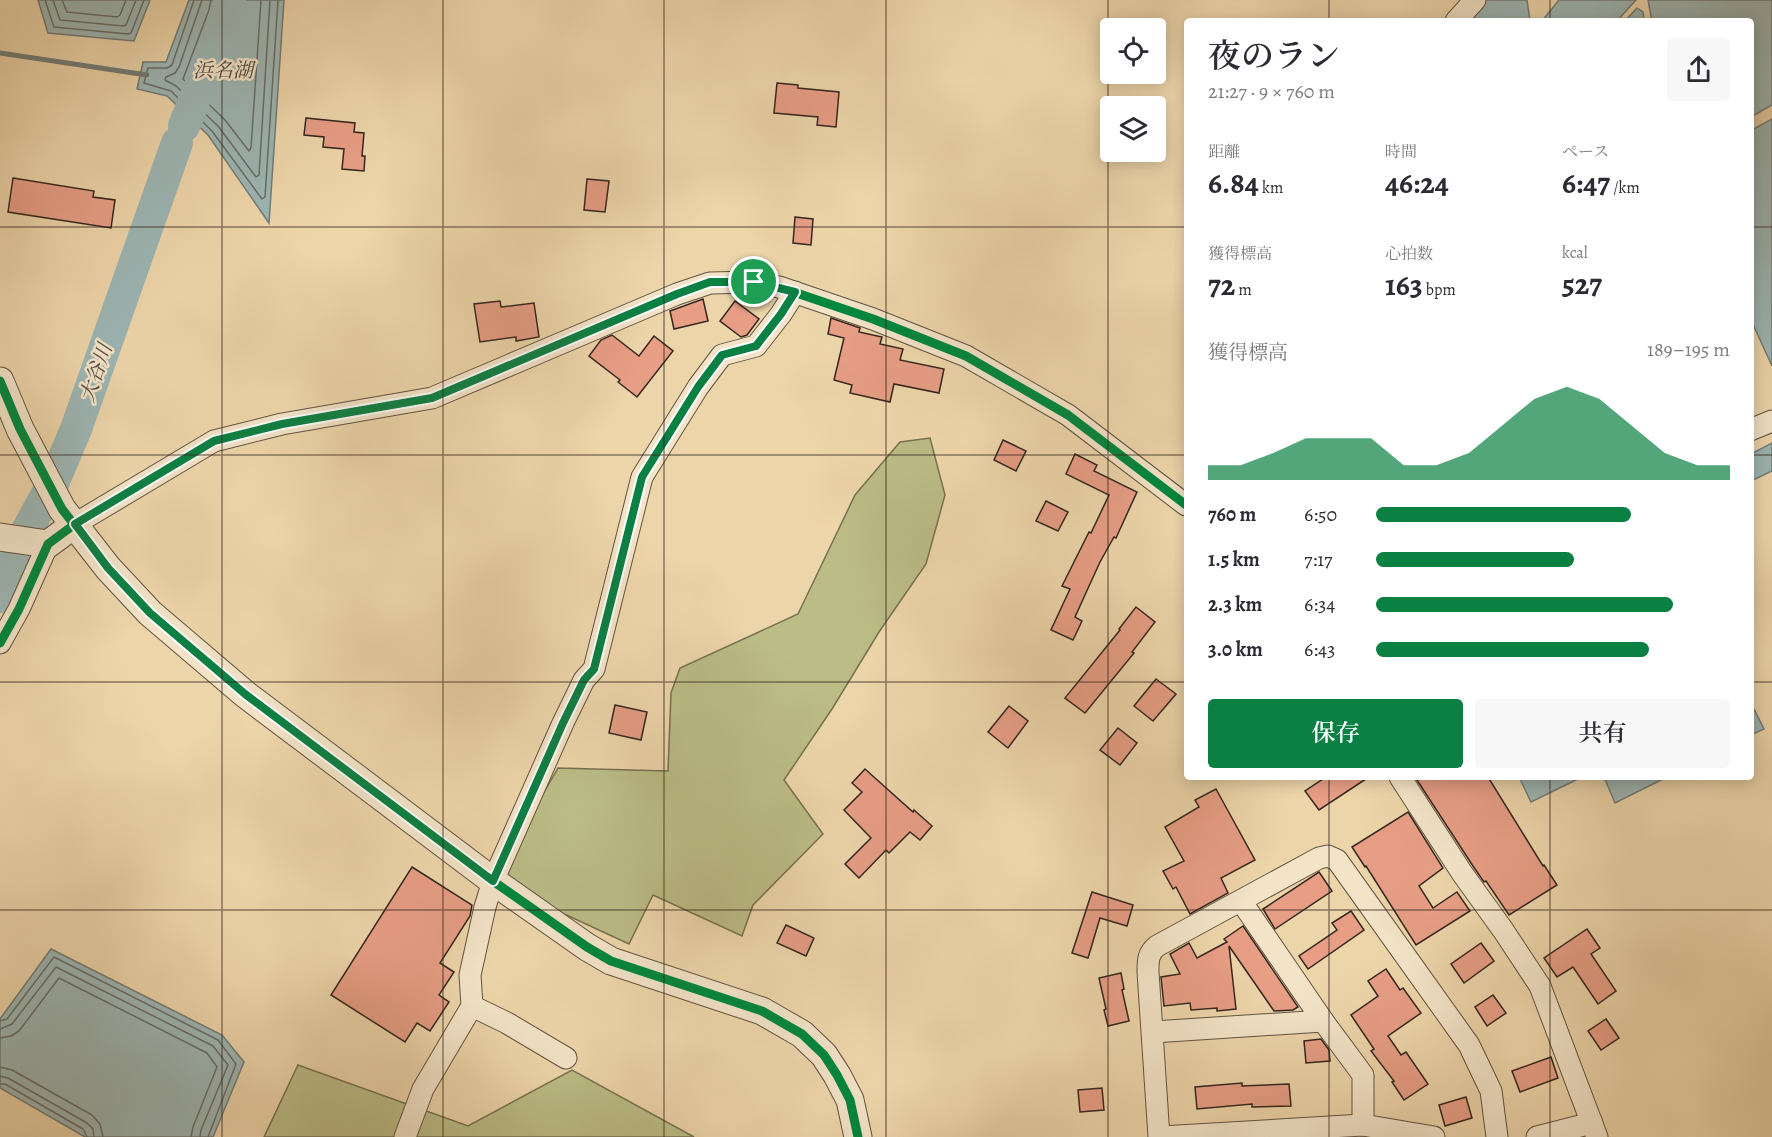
<!DOCTYPE html>
<html lang="ja">
<head>
<meta charset="utf-8">
<style>
  :root { --surface:#fff; --page:#f7f7f7; --text:#2b2b33; --muted:#7c7c81; --accent:#0b8043 }
  body { margin:0; font-family:Alegreya,"Noto Serif JP",serif; background:var(--page); color:var(--text); height:100vh; display:flex; flex-direction:column; font-size:22px; white-space:nowrap }
  * { box-sizing:border-box; margin:0 }
  p { font-size:20px; color:var(--muted) }
  .icon { flex:none; width:33px; height:33px; fill:none; stroke:currentColor; stroke-width:2; stroke-linecap:round; stroke-linejoin:round }
  .map { position:relative; flex:1; overflow:hidden }
  .side { position:absolute; left:1184px; top:18px; width:570px; height:762px; display:flex; flex-direction:column; background:var(--surface); border-radius:6px; box-shadow:0 3px 15px #0003 }
  .side>* { flex:none }
  .buttons { position:absolute; left:1100px; top:18px; display:grid; gap:12px }
  .buttons a { display:grid; place-items:center; width:66px; height:66px; border-radius:6px; background:var(--surface); box-shadow:0 3px 15px #0003; font-size:30px }
  .pin { position:absolute; display:grid; place-items:center; width:51px; height:51px; color:#fff; margin:-26px; border:3px solid #fff; border-radius:50%; box-shadow:0 2px 6px #0007 }
  .round { display:grid; place-items:center; flex:none; width:63px; height:63px; border-radius:6px; background:var(--page) }
  .summary { display:flex; align-items:center; justify-content:space-between; height:102px; padding:0 24px }
  h1 { font-size:33px; font-weight:600; line-height:45px }
  .metrics { display:grid; grid-template-columns:repeat(3,1fr); gap:9px; height:102px; padding:6px 24px }
  .metrics div { display:grid; align-content:center }
  .metrics b { font-size:30px; font-weight:600 }
  .metrics small { font-size:16px; font-weight:400 }
  .metrics p { font-size:16px }
  .chart { height:168px; padding:12px 24px }
  .chart p { display:flex; justify-content:space-between }
  .chart svg { width:100%; height:108px; margin-top:6px; fill:var(--accent); opacity:.7 }
  .button { display:flex; gap:12px; margin-top:auto; padding:12px 24px }
  .button a { flex:1; height:69px; border-radius:6px; background:var(--accent); color:#fff; font-size:24px; font-weight:600; line-height:69px; text-align:center }
  .button a+a { background:var(--page); color:var(--text) }
  ul { padding:0 24px; list-style:none; font-size:20px }
  li { display:grid; grid-template-columns:96px 72px 1fr; align-items:center; height:45px }
  li i { height:15px; border-radius:8px; background:var(--accent) }
  .map>svg:first-child { display:block }
  .green { fill:#bbbc86; stroke:#777152; stroke-width:1.5 }
  .water { fill:#9db6b4; stroke:#737c78; stroke-width:1.5 }
  .lines { fill:none; stroke-linecap:round; stroke-linejoin:round }
  .shore { stroke:#686e69; stroke-width:1.5 }
  .stream { stroke:#737c78; stroke-width:5 }
  .river { stroke:#9db6b4; stroke-width:32 }
  .building { fill:#e79e85; stroke:#33261e; stroke-width:1.5 }
  .minor-casing { stroke:#625241; stroke-width:23 }
  .tertiary-casing { stroke:#625241; stroke-width:29 }
  .minor { stroke:#f3e4c8; stroke-width:21 }
  .tertiary { stroke:#f3e4c8; stroke-width:27 }
  .cycleway-casing { stroke:#f3e4c8; stroke-width:13 }
  .cycleway { stroke:#00873e; stroke-width:9 }
  .route-casing { stroke:#fff; stroke-width:12 }
  .route { stroke:#0b8043; stroke-width:8 }
  .grid { fill:none; stroke:#33261e; stroke-width:1.5; stroke-opacity:0.55 }
  .labels { text-anchor:middle; dominant-baseline:central; stroke-width:5; stroke-linejoin:round; paint-order:stroke }
  .water-label { font-size:20px; font-style:italic; fill:#4e4a44; stroke:#f3e4c8 }
</style>
</head>
<body>
<div class="map">
<svg width="1772" height="1137" viewBox="0 0 1772 1137">
  <rect width="100%" height="100%" fill="#edd5aa"/>
  <filter id="stains"><feTurbulence type="fractalNoise" baseFrequency=".00333" numOctaves="4"/><feColorMatrix values="0 0 0 0 .2 0 0 0 0 .09 0 0 0 0 .02 0 0 0 .5 -.17"/></filter>
  <radialGradient id="worn" r=".72"><stop offset=".6" stop-color="#630" stop-opacity="0"/><stop offset="1" stop-color="#630" stop-opacity=".3"/></radialGradient>
  <g class="green">
    <path d="M930 438 945 495 926 564 879 632 832 709 784 780 823 834 753 905 742 936 653 895 629 944 493 881 558 768 668 771 671 693 680 668 798 614 855 495 900 442Z"/>
    <path d="M298 1065 468 1126 572 1070 694 1137H264Z"/>
  </g>
  <g class="water">
    <path d="M38 0H150L134 41 48 33Z"/>
    <path d="M189 0H284L269 223 208 135 167 96 137 89 143 62H166Z"/>
    <path d="M1486 0H1527L1530 21H1468Z"/>
    <path d="M1559 0H1636L1617 21H1542Z"/>
    <path d="M1648 0H1772V105L1751 117 1750 21H1652Z"/>
    <path d="M1637 8 1643 12 1644 21H1625Z"/>
    <path d="M1772 119V366L1751 320 1750 131Z"/>
    <path d="M1772 443V471L1751 481V454Z"/>
    <path d="M1751 703 1764 729 1751 735H1750Z"/>
    <path d="M1519 777H1582L1531 802Z"/>
    <path d="M1604 777H1667L1615 803Z"/>
    <path d="M51 949 222 1035 244 1062 213 1137H85L0 1088V1019Z"/>
  </g>
  <g class="lines">
    <g class="shore">
      <path d="M45 0 54 27 128 34 131 33 144 0"/>
      <path d="M53 0 60 20 123 26 126 25 136 0"/>
      <path d="M62 0 67 12 117 17 120 15 126 0"/>
      <path d="M194 0 172 65 167 68H148L144 83 171 91 212 131 262 199 265 197 278 0"/>
      <path d="M202 0 179 67 175 73 166 77 165 80 176 86 218 126 256 177 259 175 270 0"/>
      <path d="M211 0 209 10 183 79 225 120 249 151 251 148 261 0"/>
      <path d="M0 1021 7 1019 54 957 218 1040 236 1064 208 1137"/>
      <path d="M0 1029 12 1024 56 967 213 1046 228 1065 201 1130 200 1137"/>
      <path d="M0 1038 11 1036 19 1031 59 978 207 1053 217 1067 193 1127 191 1137"/>
      <path d="M0 1067 12 1070 92 1115 100 1124 103 1137"/>
      <path d="M0 1076 8 1078 87 1123 93 1129 94 1137"/>
      <path d="M0 1084H5L83 1129 87 1137"/>
    </g>
    <path class="stream" d="M0 53 147 75"/>
    <g class="river">
      <path d="M184 126 206 71 230 0"/>
      <path d="M0 597 24 536 54 481 76 429 177 143"/>
    </g>
  </g>
  <g class="building">
    <path d="M777 83 798 85V88L839 92 836 127 817 125 818 117 774 113Z"/>
    <path d="M306 118 355 123 354 132 364 133 362 156H365L364 171 342 169 344 149 323 147 324 137 304 135Z"/>
    <path d="M13 178 94 191 93 197 115 200 111 228 8 212Z"/>
    <path d="M587 179 609 181 605 212 584 210Z"/>
    <path d="M795 217 813 219 811 245 793 243Z"/>
    <path d="M703 299 708 321 674 329 670 311Z"/>
    <path d="M500 301 501 307 534 303 539 337 516 341V337L480 342 474 304Z"/>
    <path d="M735 301 759 319 747 335 741 337 720 321Z"/>
    <path d="M831 318 860 328 859 332 882 337 880 344 903 349 900 360 944 369 939 393 894 384 890 402 850 393 852 385 834 380 844 338 828 334Z"/>
    <path d="M612 335 639 356 654 336 673 351 637 397 618 382 620 380 589 356 601 340Z"/>
    <path d="M1003 440 1026 451 1016 471 994 460Z"/>
    <path d="M1075 454 1097 465 1094 471 1137 492 1116 538 1114 537 1100 562 1075 617 1082 621 1073 640 1051 630 1070 589 1062 586 1089 532 1091 533 1109 495 1066 474Z"/>
    <path d="M1046 501 1068 512 1058 531 1036 521Z"/>
    <path d="M1136 607 1155 622 1132 652 1134 653 1085 713 1065 698 1120 630 1119 629Z"/>
    <path d="M1156 679 1176 694 1153 721 1134 706Z"/>
    <path d="M615 705 647 712 641 740 609 733Z"/>
    <path d="M1009 706 1028 721 1008 748 988 732Z"/>
    <path d="M1118 728 1137 743 1120 765 1100 750Z"/>
    <path d="M865 769 913 812 914 810 932 826 920 840 910 832 889 853 886 850 859 878 845 864 871 838 844 810 862 792 852 783Z"/>
    <path d="M1326 777H1369L1319 810 1305 791Z"/>
    <path d="M1415 777H1488L1543 866 1544 865 1557 885 1509 915 1486 881 1484 882 1473 866Z"/>
    <path d="M1216 789 1255 860 1221 878 1228 893 1190 914 1176 887 1173 889 1163 871 1184 861 1165 827 1199 807 1195 800Z"/>
    <path d="M1408 812 1443 868 1419 886 1433 908 1457 892 1470 911 1416 945 1366 866 1365 867 1352 847Z"/>
    <path d="M412 867 472 905 470 916 440 963 454 972 439 995 449 1002 430 1031 417 1023 405 1042 331 995Z"/>
    <path d="M1319 872 1332 891 1275 929 1263 909Z"/>
    <path d="M1092 892 1133 905 1127 926 1100 918 1088 958 1072 953Z"/>
    <path d="M1351 911 1364 930 1308 969 1299 956 1337 930 1332 923Z"/>
    <path d="M786 925 814 938 806 956 777 943Z"/>
    <path d="M1243 926 1298 1007 1293 1010 1274 1011 1229 946 1236 1009 1217 1011V1008L1191 1010 1190 1003 1164 1006 1161 977 1180 974 1170 954 1189 943 1197 958 1227 942 1224 939Z"/>
    <path d="M1587 929 1600 948 1591 954 1616 991 1598 1004 1573 967 1557 977 1544 958Z"/>
    <path d="M1481 943 1494 961 1464 983 1451 964Z"/>
    <path d="M1386 969 1400 990 1403 988 1421 1013 1388 1036 1401 1055 1406 1052 1428 1084 1404 1100 1392 1082 1394 1081 1371 1051 1374 1049 1351 1015 1378 996 1368 981Z"/>
    <path d="M1121 973 1124 989 1122 990 1129 1021 1108 1026 1104 1010 1106 1009 1099 978Z"/>
    <path d="M1493 995 1506 1013 1487 1026 1475 1007Z"/>
    <path d="M1606 1019 1619 1038 1601 1050 1588 1031Z"/>
    <path d="M1321 1039 1329 1050 1330 1061 1306 1063 1304 1041Z"/>
    <path d="M1551 1057 1558 1078 1520 1092 1512 1071Z"/>
    <path d="M1242 1083V1086L1289 1084 1291 1106 1252 1107V1104L1197 1109 1195 1087Z"/>
    <path d="M1102 1088 1104 1110 1080 1112 1078 1090Z"/>
    <path d="M1466 1097 1472 1118 1445 1126 1439 1105Z"/>
  </g>
  <g class="lines">
    <g class="minor-casing">
      <g id="minor">
        <path d="M1456 21 1475 0"/>
        <path d="M1750 430 1772 421"/>
        <path d="M75 524 214 441 282 424 432 398 677 294 710 283 754 282 779 287 873 319 966 356 1068 415 1186 505"/>
        <path d="M0 643 19 609 48 544"/>
        <path d="M1400 777 1462 873 1503 930 1540 986 1597 1137"/>
        <path d="M1241 901 1323 1021 1363 1075V1125"/>
        <path d="M472 1006 507 1023 566 1058"/>
        <path d="M1153 1032 1323 1021"/>
        <path d="M405 1137 423 1089 472 1006 470 975 485 907 493 881 563 723 584 680 594 669 642 477 698 387 722 355 756 346 781 314 795 292"/>
        <path d="M1159 1137 1148 972C1148 960 1148 953 1157 946L1319 858 1328 856 1337 860 1469 1045 1491 1091 1497 1137"/>
        <path d="M1161 1137 1363 1125 1434 1137"/>
        <path d="M1537 1137 1592 1123"/>
      </g>
    </g>
    <g class="tertiary-casing">
      <g id="tertiary">
        <path d="M0 381 20 429 62 509 108 568 150 613 245 694 493 881 587 947 611 961 762 1011 802 1034 824 1055 837 1075 850 1100 858 1137"/>
        <path d="M0 537 48 544 75 524"/>
      </g>
    </g>
    <use href="#minor" class="minor"/>
    <use href="#tertiary" class="tertiary"/>
    <g class="cycleway-casing">
      <g id="cycleway">
        <path d="M0 381 20 429 62 509 108 568 150 613 245 694 493 881 587 947 611 961 762 1011 802 1034 824 1055 837 1075 850 1100 858 1137"/>
        <path d="M0 643 19 609 48 544 75 524 214 441 282 424 432 398 677 294 710 283 754 282 779 287 873 319 966 356 1068 415 1186 505"/>
      </g>
    </g>
    <use href="#cycleway" class="cycleway"/>
  </g>
  <g class="lines">
    <g class="route-casing">
      <path id="route" d="M710 282H754L795 292 781 314 756 346 722 355 698 387 642 477 594 669 584 680 563 723 493 881 245 694 150 613 108 568 75 524 214 441 282 424 432 398 677 294Z"/>
    </g>
    <use href="#route" class="route"/>
  </g>
  <path class="grid" d="M222 0V1137M443 0V1137M664 0V1137M886 0V1137M1108 0V1137M1329 0V21M1550 0V21M0 227H1186M1750 227H1772M0 455H1186M1750 455H1772M0 682H1186M1750 682H1772M1329 777V1137M1550 777V1137M0 910H1772"/>
  <g class="labels">
    <g class="water-label">
      <text x="223" y="70">浜名湖</text>
      <text transform="translate(96 373) rotate(-71)">大谷川</text>
    </g>
  </g>
  <rect width="100%" height="100%" filter="url(#stains)"/>
  <rect width="100%" height="100%" fill="url(#worn)"/>
</svg>
<div class="buttons">
<a><svg class="icon" aria-label="locate" viewBox="0 0 24 24"><circle cx="12" cy="12" r="6"/><path d="M12 2v4M12 18v4M2 12h4M18 12h4"/></svg></a>
<a><svg class="icon" aria-label="layers" viewBox="0 0 24 24"><path d="M12 4l9 5-9 5-9-5zM3 14l9 5 9-5"/></svg></a>
</div>
<div class="pin" style="left:754px;top:282px;background:#1e9e55"><svg class="icon" aria-label="arrive" viewBox="0 0 24 24"><path d="M6 21V4h12l-3 4 3 4H6"/></svg></div>
<section class="side">
<div class="summary"><div><h1>夜のラン</h1><p>21:27 · 9 × 760 m</p></div><a class="round"><svg class="icon" aria-label="share" viewBox="0 0 24 24"><path d="M12 15V3M7 8l5-5 5 5M5 13v7h14v-7"/></svg></a></div>
<div class="metrics">
<div><p>距離</p><b>6.84<small> km</small></b></div>
<div><p>時間</p><b>46:24</b></div>
<div><p>ペース</p><b>6:47<small> /km</small></b></div>
</div>
<div class="metrics">
<div><p>獲得標高</p><b>72<small> m</small></b></div>
<div><p>心拍数</p><b>163<small> bpm</small></b></div>
<div><p>kcal</p><b>527</b></div>
</div>
<div class="chart"><p><span>獲得標高</span>189–195 m</p>
<svg viewBox="0 0 160 44" preserveAspectRatio="none"><path d="M0 44V38L10 38L20 33L30 27L40 27L50 27L60 38L70 38L80 33L90 22L100 11L110 6L120 11L130 22L140 33L150 38L160 38V44z"/></svg>
</div>
<ul>
<li><b>760 m</b>6:50<i style="width:72%"></i></li>
<li><b>1.5 km</b>7:17<i style="width:56%"></i></li>
<li><b>2.3 km</b>6:34<i style="width:84%"></i></li>
<li><b>3.0 km</b>6:43<i style="width:77%"></i></li>
</ul>
<div class="button"><a>保存</a><a>共有</a></div>
</section>
</div>
</body>
</html>
